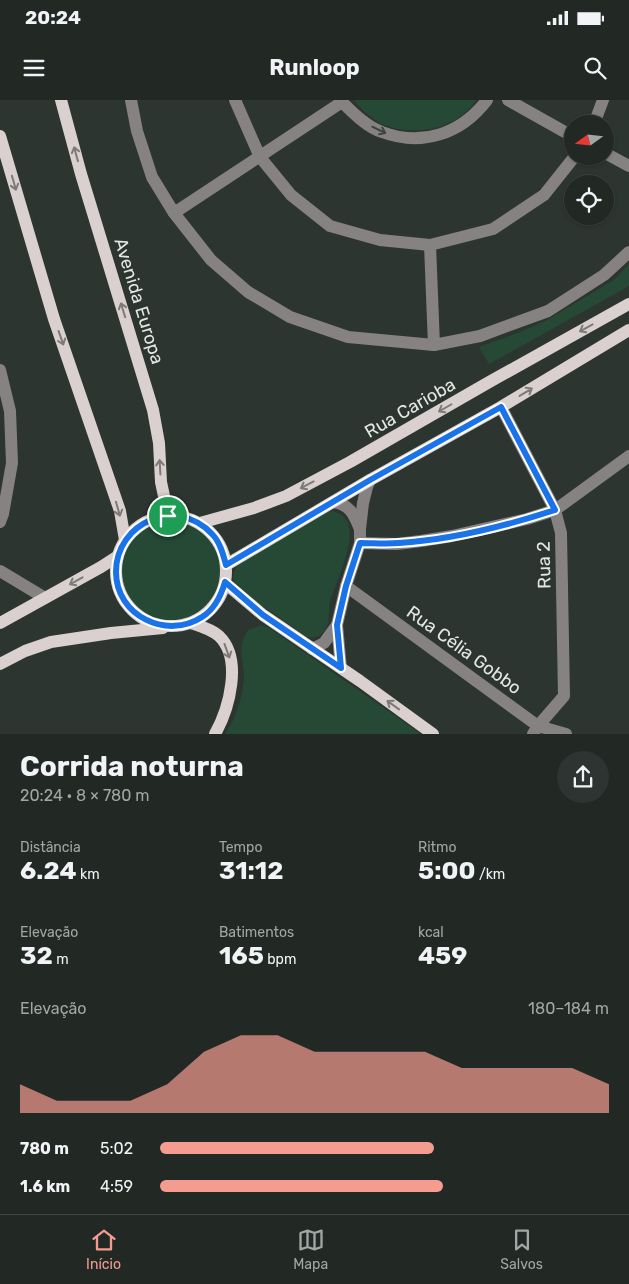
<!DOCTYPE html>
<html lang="pt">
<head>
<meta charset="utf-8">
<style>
  :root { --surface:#222824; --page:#2e3431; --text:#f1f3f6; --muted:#a2a6a6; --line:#3f4441; --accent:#f59c91 }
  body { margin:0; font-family:Rubik,sans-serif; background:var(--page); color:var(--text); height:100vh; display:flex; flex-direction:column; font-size:19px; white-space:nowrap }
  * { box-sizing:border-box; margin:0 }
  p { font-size:16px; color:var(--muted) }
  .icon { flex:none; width:28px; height:28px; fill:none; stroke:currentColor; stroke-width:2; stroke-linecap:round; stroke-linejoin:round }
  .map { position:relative; height:634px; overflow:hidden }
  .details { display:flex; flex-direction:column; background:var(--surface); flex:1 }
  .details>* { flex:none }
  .needle { width:32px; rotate:255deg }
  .controls { position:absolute; left:564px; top:15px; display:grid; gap:10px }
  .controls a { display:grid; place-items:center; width:50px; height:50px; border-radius:50%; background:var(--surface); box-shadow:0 1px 4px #0004,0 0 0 1px var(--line); font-size:25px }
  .pin { position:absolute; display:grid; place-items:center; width:42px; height:42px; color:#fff; margin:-21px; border:2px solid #fff; border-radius:50%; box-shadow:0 1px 5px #0007 }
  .round { display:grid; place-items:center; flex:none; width:52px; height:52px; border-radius:26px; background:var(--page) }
  .summary { display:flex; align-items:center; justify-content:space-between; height:85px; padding:0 20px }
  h1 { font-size:28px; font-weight:700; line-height:38px }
  .metrics { display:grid; grid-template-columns:repeat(3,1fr); gap:8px; height:85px; padding:5px 20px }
  .metrics div { display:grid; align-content:center }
  .metrics b { font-size:25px; font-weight:700 }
  .metrics small { font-size:14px; font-weight:400 }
  .metrics p { font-size:14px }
  .chart { height:140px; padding:10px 20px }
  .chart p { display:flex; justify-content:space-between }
  .chart svg { width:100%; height:90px; margin-top:5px; fill:var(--accent); opacity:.7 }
  ul { padding:0 20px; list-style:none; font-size:16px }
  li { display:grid; grid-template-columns:80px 60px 1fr; align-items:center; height:38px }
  li i { height:12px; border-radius:6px; background:var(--accent) }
  .status { display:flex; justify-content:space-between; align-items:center; height:35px; padding:0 25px; background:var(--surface); direction:ltr }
  .status svg { height:14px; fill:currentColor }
  header { display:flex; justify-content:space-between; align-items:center; height:65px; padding:0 20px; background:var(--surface); font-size:22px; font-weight:700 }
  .menu { display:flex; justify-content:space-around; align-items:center; height:70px; border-top:1px solid var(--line); background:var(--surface); font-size:14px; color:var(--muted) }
  .menu a { display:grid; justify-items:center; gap:2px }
  .menu .current { color:var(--accent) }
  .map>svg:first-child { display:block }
  .green { fill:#264936 }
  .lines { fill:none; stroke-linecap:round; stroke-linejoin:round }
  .minor { stroke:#868281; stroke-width:12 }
  .major { stroke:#dad0cf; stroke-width:12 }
  .oneway { stroke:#3f4440 }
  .oneway2 { stroke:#7b7b78 }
  .route-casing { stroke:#fff; stroke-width:10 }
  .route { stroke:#1a73e8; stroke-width:6 }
  .labels { text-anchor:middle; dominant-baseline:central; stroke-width:5; stroke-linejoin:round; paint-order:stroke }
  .street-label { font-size:18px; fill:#e3e8e5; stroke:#2d3530 }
</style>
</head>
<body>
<div class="status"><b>20:24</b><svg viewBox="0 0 49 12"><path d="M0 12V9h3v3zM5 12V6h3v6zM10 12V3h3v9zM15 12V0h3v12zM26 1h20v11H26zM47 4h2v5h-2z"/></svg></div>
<header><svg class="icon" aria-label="menu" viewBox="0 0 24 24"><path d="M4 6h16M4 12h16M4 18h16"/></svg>Runloop<svg class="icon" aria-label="search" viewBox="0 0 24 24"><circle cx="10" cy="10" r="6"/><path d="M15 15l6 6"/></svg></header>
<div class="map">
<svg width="629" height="634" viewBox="0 0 629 634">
  <rect width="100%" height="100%" fill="#2d3530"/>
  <g class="green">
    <path d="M354 0H476C458 29 414 37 384 25 372 19 362 10 354 0Z"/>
    <path d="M629 164V186L489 264 479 247 518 233 547 220 614 180Z"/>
    <path d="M332 411C370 418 336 480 330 501 328 510 331 523 324 531 320 537 313 538 307 537L236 487C232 479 232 471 239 464L327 412Z"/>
    <circle cx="171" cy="471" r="50"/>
    <path d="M261 525 269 528 308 555 421 634H225C236 619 244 594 244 575 244 564 239 552 243 540 244 537 246 533 248 530Z"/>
  </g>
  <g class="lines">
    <g class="minor">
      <path d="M131 0 137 31 152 77 174 113 211 160 248 192 290 217 348 237 434 245 480 236 548 211 604 175 629 152"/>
      <path d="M235 0 260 57 291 95 330 126 380 140 430 145 493 129 544 95 575 56"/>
      <path d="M341 0 342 2C353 13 367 27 382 32 422 47 461 34 487 0"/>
      <path d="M508 0 572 36"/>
      <path d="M594 24 603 0"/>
      <path d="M605 53 629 66"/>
      <path d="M174 113 342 2"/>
      <path d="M430 145 434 245"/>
      <path d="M0 270 10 311 12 363 3 414 0 422"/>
      <path d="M501 307 555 410 561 433 564 596 538 626 533 634"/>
      <path d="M333 402C350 404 354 415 360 429"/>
      <path d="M360 443 397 444 421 441 452 436 527 419 555 410 629 356"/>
      <path d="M0 471 45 498"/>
      <path d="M346 486 538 626 566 634"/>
      <path d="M312 549 324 543 337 525"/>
      <path d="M341 568 337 525 346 486 360 443V429L363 403 367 387 370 380"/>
    </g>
    <g class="major">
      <path d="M61 0 81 74 153 310 159 343 161 382 168 415"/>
      <path d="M0 36 54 219 120 411 125 440"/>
      <circle cx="171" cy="471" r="55"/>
      <path d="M200 423 254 408 286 396 350 362 491 281 629 204"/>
      <path d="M226 465 370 380 501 307 629 230"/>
      <path d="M225 483 263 515 360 581 433 634"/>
      <path d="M0 523 101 467 118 456"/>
      <path d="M191 523C200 526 211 529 219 536 243 559 229 609 215 634"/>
      <path d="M0 564 25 551 51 542 111 533 163 528"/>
    </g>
  </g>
  <defs><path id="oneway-shaft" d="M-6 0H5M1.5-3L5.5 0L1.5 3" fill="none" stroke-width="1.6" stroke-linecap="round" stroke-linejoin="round" transform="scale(1.25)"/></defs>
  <use class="oneway" href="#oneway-shaft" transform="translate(379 30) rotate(26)"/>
  <g class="oneway2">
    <use href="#oneway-shaft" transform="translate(76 54) rotate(-105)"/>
    <use href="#oneway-shaft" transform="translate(14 83) rotate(74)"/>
    <use href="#oneway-shaft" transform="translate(123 210) rotate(-107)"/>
    <use href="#oneway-shaft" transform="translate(586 228) rotate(151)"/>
    <use href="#oneway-shaft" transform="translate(61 238) rotate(71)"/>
    <use href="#oneway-shaft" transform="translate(526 292) rotate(-31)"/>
    <use href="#oneway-shaft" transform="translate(445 308) rotate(150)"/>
    <use href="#oneway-shaft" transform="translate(160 367) rotate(-93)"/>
    <use href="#oneway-shaft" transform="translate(307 385) rotate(152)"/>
    <use href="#oneway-shaft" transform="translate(118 409) rotate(74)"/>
    <use href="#oneway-shaft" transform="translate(76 481) rotate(151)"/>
    <use href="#oneway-shaft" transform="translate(227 551) rotate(70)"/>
    <use href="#oneway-shaft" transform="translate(393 605) rotate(-144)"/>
  </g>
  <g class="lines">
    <g class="route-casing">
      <path id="route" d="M501 307 555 410C506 426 449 440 399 443 386 444 373 443 360 443L346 486 337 525 341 568 263 515 225 482C221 496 215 509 202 517 167 540 116 516 116 472 116 422 177 396 212 434 220 442 223 454 226 465L370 380Z"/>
    </g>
    <use href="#route" class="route"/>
  </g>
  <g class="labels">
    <g class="street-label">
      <text transform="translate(139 201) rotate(73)">Avenida Europa</text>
      <text transform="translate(410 308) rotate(-30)">Rua Carioba</text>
      <text transform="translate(544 465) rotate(-91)">Rua 2</text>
      <text transform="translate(464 550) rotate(36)">Rua Célia Gobbo</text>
    </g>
  </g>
</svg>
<div class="controls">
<a><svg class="needle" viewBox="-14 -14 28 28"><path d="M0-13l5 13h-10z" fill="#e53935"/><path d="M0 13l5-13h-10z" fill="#a2a6a6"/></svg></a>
<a><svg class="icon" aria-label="locate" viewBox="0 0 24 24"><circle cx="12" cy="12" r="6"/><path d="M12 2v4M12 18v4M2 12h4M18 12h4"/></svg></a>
</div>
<div class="pin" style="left:168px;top:416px;background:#1e9e55"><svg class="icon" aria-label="arrive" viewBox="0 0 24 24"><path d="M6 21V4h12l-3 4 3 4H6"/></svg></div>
</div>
<section class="details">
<div class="summary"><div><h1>Corrida noturna</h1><p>20:24 · 8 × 780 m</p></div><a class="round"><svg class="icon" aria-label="share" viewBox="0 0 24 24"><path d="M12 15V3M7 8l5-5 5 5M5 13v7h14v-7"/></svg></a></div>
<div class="metrics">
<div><p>Distância</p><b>6.24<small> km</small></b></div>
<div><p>Tempo</p><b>31:12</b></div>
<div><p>Ritmo</p><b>5:00<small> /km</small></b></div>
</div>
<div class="metrics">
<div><p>Elevação</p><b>32<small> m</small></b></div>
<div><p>Batimentos</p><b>165<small> bpm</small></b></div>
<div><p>kcal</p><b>459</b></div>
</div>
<div class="chart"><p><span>Elevação</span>180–184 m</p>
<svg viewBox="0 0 160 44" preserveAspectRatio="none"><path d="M0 44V30L10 38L20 38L30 38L40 30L50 14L60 6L70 6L80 14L90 14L100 14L110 14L120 22L130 22L140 22L150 22L160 30V44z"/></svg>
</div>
<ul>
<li><b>780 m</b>5:02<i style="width:61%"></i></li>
<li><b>1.6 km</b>4:59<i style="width:63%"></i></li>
</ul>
</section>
<nav class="menu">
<a class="current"><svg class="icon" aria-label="home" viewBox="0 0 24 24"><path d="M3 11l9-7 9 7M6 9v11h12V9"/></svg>Início</a>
<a><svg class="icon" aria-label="map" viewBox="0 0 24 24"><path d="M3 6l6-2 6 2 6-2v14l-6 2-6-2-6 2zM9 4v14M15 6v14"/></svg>Mapa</a>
<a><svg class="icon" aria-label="saved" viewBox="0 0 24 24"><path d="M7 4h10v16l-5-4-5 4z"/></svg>Salvos</a>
</nav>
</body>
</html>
